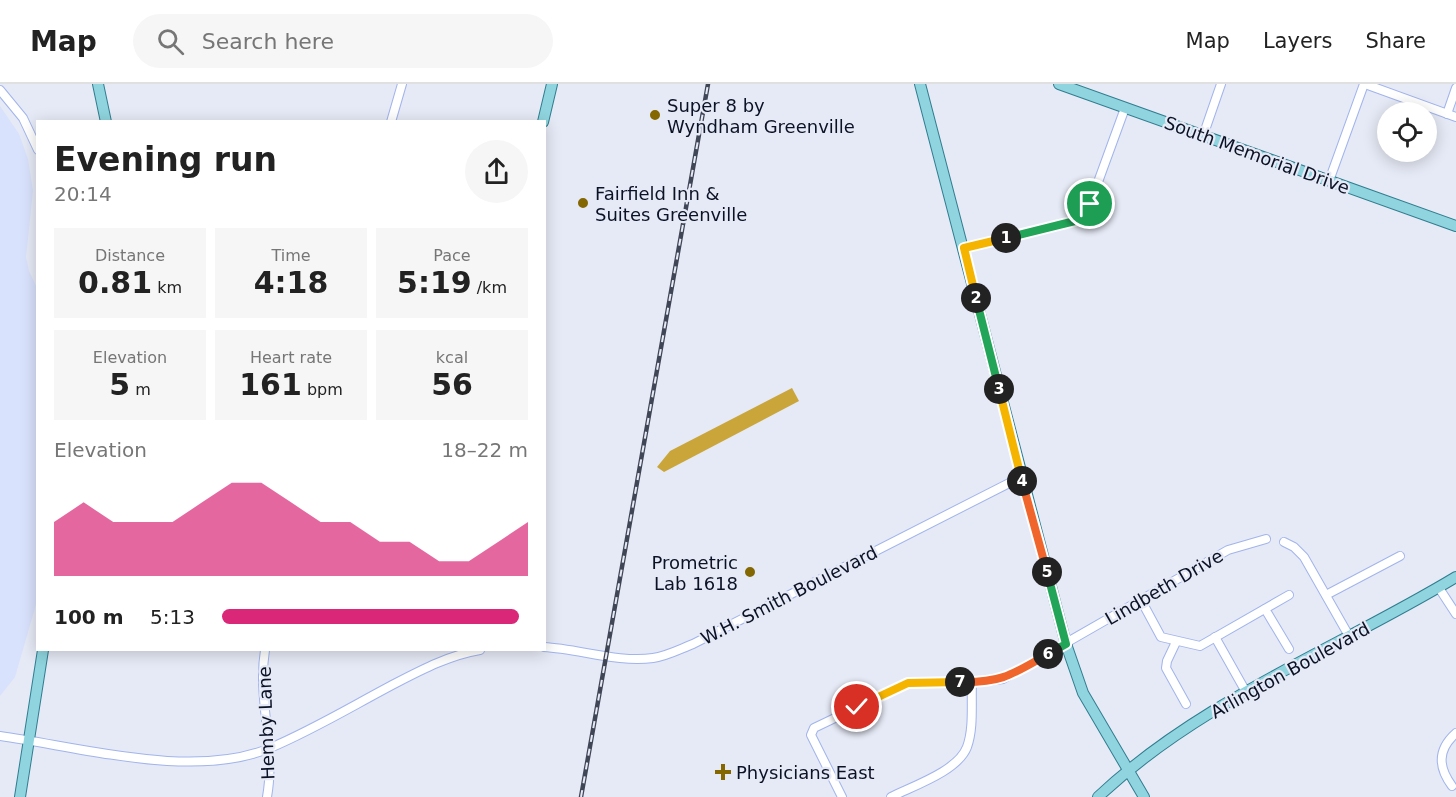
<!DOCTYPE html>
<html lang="en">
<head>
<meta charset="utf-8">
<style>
  :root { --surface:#fff; --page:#f6f6f6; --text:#222; --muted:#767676; --line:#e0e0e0; --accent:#db2777 }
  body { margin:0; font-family:"DejaVu Sans",sans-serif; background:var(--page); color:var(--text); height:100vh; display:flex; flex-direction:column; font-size:22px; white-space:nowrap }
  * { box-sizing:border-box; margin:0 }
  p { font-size:20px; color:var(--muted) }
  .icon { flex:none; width:33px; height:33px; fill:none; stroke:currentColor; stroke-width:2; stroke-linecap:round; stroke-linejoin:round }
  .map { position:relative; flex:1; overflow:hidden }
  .sheet { position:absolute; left:36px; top:36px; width:510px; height:531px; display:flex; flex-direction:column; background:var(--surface); border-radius:0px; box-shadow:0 3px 15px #0003 }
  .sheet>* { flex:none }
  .buttons { position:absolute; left:1377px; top:18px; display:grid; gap:12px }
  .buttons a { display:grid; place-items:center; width:60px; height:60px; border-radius:50%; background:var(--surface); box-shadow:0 3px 15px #0003; font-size:30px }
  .pin { position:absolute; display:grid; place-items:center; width:51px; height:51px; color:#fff; margin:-26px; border:3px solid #fff; border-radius:50%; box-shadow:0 2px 6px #0007 }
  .km { position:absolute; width:30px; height:30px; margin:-15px; border-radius:50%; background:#222; color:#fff; font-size:16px; line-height:30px; text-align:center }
  .round { display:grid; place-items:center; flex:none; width:63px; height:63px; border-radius:32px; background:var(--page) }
  .headline { display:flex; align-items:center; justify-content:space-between; height:102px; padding:0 18px }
  h1 { font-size:33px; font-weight:700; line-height:45px }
  .figures { display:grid; grid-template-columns:repeat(3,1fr); gap:9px; height:102px; padding:6px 18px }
  .figures div { display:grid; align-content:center; border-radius:0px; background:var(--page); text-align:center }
  .figures b { font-size:30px; font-weight:700 }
  .figures small { font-size:16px; font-weight:400 }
  .figures p { font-size:16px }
  .chart { height:168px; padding:12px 18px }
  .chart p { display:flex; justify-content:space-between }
  .chart svg { width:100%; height:108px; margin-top:6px; fill:var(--accent); opacity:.7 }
  ul { padding:0 18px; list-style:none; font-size:20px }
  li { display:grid; grid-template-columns:96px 72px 1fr; align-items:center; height:45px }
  li i { height:15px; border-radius:8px; background:var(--accent) }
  header { display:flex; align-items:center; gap:36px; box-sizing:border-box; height:84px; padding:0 30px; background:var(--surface); border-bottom:2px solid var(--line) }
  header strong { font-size:28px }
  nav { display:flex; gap:33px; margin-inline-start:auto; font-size:21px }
  .search { width:420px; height:54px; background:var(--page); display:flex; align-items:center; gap:15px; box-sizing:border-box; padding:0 21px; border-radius:33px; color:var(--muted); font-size:22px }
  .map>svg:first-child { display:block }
  .built { fill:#d9e2fc }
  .water { fill:#caa539 }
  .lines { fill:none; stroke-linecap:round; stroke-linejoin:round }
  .minor-casing { stroke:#a1b4eb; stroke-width:10 }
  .major-casing { stroke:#307d8f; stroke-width:12 }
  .minor { stroke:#fff; stroke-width:8 }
  .major { stroke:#8fd4de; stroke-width:10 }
  .rail-casing { stroke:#414657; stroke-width:4.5 }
  .rail { stroke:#e6eaf6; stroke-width:2; stroke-dasharray:7; stroke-linecap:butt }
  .split-1-casing { stroke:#fff; stroke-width:12 }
  .split-2-casing { stroke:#fff; stroke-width:12 }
  .split-3-casing { stroke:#fff; stroke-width:12 }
  .split-4-casing { stroke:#fff; stroke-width:12 }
  .split-5-casing { stroke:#fff; stroke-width:12 }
  .split-6-casing { stroke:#fff; stroke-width:12 }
  .split-7-casing { stroke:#fff; stroke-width:12 }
  .split-8-casing { stroke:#fff; stroke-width:12 }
  .split-1 { stroke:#22a559; stroke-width:8 }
  .split-2 { stroke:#f5b400; stroke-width:8 }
  .split-3 { stroke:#22a559; stroke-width:8 }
  .split-4 { stroke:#f5b400; stroke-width:8 }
  .split-5 { stroke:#f0652b; stroke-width:8 }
  .split-6 { stroke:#22a559; stroke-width:8 }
  .split-7 { stroke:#f0652b; stroke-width:8 }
  .split-8 { stroke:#f5b400; stroke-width:8 }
  .poi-dot { fill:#846700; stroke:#e6eaf6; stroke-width:2 }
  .labels { text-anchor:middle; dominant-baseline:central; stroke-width:4.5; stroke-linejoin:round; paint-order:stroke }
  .poi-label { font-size:18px; fill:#0c1225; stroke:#e6eaf6; text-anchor:start }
  .street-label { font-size:18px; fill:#0c1225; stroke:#e6eaf6 }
</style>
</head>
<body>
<header>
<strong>Map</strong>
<div class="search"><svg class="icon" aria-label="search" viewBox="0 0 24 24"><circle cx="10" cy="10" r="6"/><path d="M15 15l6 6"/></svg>Search here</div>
<nav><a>Map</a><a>Layers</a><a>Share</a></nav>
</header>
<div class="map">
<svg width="1456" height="713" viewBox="0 0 1456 713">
  <rect width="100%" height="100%" fill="#e6eaf6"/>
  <path class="built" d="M0 22 19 50 28 75 33 107 26 173 29 187 38 206 37 517 15 593 0 612Z"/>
  <path class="water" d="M792 304 799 317 664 388 657 383 670 367Z"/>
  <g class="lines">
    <g class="minor-casing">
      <g id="minor">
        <path d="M1365 0 1456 33"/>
        <path d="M0 6 23 34 38 66"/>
        <path d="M1447 30 1456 4"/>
        <path d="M391 38 402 0"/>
        <path d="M1203 52 1221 0"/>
        <path d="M1329 97 1364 0"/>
        <path d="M964 164 1079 136 1090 120 1125 24"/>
        <path d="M1284 458 1294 463 1304 473 1349 552"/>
        <path d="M1439 504 1456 530"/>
        <path d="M1326 511 1400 472"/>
        <path d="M1141 516 1161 553 1200 562 1289 511"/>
        <path d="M1265 525 1289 565"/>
        <path d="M1215 553 1246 608"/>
        <path d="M1176 558 1167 577 1166 584 1186 620"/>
        <path d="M544 563C579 565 619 579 653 574 667 572 680 565 693 560L1021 393"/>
        <path d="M265 566C257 615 276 664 267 713"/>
        <path d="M0 652C80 663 194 696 270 664 313 646 354 621 396 599 423 585 450 571 480 566"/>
        <path d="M1452 702C1438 683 1437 666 1456 649"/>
        <path d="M842 713 811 651 814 644 908 599H972L1003 595 1228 466 1266 455"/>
        <path d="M891 713C913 702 958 687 967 663 974 644 971 619 972 599"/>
      </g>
    </g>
    <g class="major-casing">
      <g id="major">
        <path d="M98 0 106 38"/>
        <path d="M920 0 1066 560 1083 609 1144 713"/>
        <path d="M1059 0 1456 142"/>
        <path d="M543 38 552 0"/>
        <path d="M20 713 43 566"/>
        <path d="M1098 713C1201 616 1337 565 1456 493"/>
      </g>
    </g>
    <use href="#minor" class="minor"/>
    <use href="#major" class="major"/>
    <g class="rail-casing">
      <path id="rail" d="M581 713 708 0"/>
    </g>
    <use href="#rail" class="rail"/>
  </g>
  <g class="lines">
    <g class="split-1-casing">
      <path id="split-1" d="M1006 154 1079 136 1090 120"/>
    </g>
    <g class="split-2-casing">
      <path id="split-2" d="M976 214 964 164 1006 154"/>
    </g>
    <g class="split-3-casing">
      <path id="split-3" d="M976 214 999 305"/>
    </g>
    <g class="split-4-casing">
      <path id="split-4" d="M999 305 1022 397"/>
    </g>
    <g class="split-5-casing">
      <path id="split-5" d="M1022 397 1047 488"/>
    </g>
    <g class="split-6-casing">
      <path id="split-6" d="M1047 488 1066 560 1048 570"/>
    </g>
    <g class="split-7-casing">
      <path id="split-7" d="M960 598C1002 599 1013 590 1048 570"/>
    </g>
    <g class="split-8-casing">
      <path id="split-8" d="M857 623 908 599 960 598"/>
    </g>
    <use href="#split-1" class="split-1"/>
    <use href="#split-2" class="split-2"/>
    <use href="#split-3" class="split-3"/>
    <use href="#split-4" class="split-4"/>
    <use href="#split-5" class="split-5"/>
    <use href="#split-6" class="split-6"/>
    <use href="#split-7" class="split-7"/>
    <use href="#split-8" class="split-8"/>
  </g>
  <g class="poi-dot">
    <circle cx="655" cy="31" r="6"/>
    <circle cx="583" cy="119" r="6"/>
    <circle cx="750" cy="488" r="6"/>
    <path d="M720 679h6v6h6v6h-6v6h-6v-6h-6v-6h6z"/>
  </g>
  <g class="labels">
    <g class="poi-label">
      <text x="667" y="21">Super 8 by<tspan x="667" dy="21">Wyndham Greenville</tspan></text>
      <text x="595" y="109">Fairfield Inn &amp;<tspan x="595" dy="21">Suites Greenville</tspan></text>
      <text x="738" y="478" text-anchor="end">Prometric<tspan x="738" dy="21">Lab 1618</tspan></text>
      <text x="736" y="688">Physicians East</text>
    </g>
    <g class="street-label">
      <text transform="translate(1257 71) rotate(20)">South Memorial Drive</text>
      <text transform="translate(1164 503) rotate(-30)">Lindbeth Drive</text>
      <text transform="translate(789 511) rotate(-27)">W.H. Smith Boulevard</text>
      <text transform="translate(1290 586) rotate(-29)">Arlington Boulevard</text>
      <text transform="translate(266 639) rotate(-92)">Hemby Lane</text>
    </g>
  </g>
</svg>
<div class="buttons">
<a><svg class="icon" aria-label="locate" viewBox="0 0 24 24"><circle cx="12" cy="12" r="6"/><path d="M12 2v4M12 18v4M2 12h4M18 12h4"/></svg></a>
</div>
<div class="pin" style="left:1090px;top:120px;background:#1e9e55"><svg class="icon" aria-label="arrive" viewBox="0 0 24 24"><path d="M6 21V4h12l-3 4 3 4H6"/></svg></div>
<div class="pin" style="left:857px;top:623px;background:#d93025"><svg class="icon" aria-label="check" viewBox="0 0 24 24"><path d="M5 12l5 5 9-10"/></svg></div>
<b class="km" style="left:1006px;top:154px">1</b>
<b class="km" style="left:976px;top:214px">2</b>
<b class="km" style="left:999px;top:305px">3</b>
<b class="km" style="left:1022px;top:397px">4</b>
<b class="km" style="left:1047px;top:488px">5</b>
<b class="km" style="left:1048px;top:570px">6</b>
<b class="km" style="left:960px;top:598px">7</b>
<section class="sheet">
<div class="headline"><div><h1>Evening run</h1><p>20:14</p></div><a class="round"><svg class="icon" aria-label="share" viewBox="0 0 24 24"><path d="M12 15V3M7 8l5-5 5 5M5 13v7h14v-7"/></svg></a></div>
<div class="figures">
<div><p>Distance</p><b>0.81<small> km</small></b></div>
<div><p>Time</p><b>4:18</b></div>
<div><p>Pace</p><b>5:19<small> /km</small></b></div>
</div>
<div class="figures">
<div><p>Elevation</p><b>5<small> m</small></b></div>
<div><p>Heart rate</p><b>161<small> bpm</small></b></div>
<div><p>kcal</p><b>56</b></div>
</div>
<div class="chart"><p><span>Elevation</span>18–22 m</p>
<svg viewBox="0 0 160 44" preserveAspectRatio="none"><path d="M0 44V22L10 14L20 22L30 22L40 22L50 14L60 6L70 6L80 14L90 22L100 22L110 30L120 30L130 38L140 38L150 30L160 22V44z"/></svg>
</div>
<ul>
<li><b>100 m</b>5:13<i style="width:97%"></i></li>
</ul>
</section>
</div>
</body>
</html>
